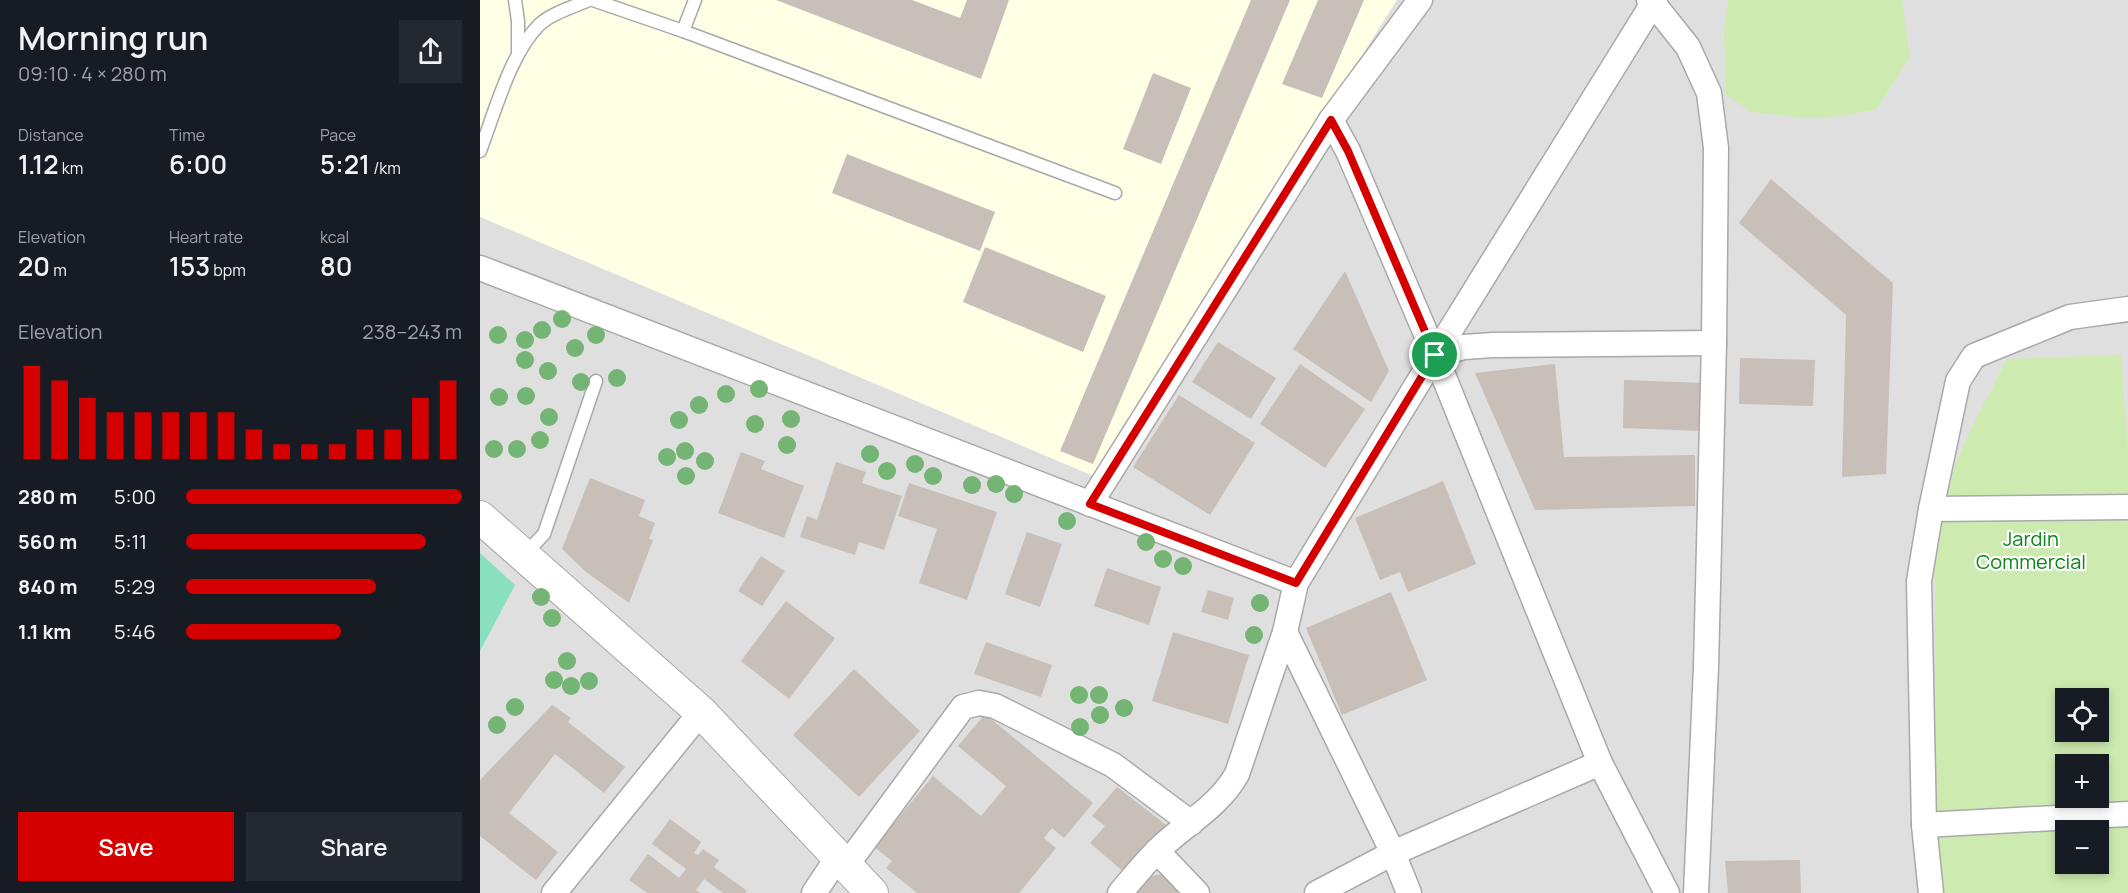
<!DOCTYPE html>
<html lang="en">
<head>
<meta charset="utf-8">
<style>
  :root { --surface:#171b24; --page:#242831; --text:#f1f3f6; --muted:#9ea1a6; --accent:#d40000 }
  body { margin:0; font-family:Manrope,sans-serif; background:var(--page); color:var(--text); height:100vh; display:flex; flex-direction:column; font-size:22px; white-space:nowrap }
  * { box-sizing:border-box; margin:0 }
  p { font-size:20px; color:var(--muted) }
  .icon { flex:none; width:33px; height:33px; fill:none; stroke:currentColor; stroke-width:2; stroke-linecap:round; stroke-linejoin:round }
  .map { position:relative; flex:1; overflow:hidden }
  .sheet { display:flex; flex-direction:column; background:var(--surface); width:480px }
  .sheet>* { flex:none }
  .buttons { position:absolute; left:1575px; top:688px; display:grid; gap:12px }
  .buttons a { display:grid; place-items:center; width:54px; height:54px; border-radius:0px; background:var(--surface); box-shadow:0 3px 9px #0003; font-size:30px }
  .pin { position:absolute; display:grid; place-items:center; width:51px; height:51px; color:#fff; margin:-26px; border:3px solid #fff; border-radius:50%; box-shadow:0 2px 6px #0007 }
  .round { display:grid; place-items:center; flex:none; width:63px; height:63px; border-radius:0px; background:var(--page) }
  .head { display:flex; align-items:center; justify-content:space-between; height:102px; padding:0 18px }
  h1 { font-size:33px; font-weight:600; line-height:45px }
  .figures { display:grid; grid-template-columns:repeat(3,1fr); gap:9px; height:102px; padding:6px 18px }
  .figures div { display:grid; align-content:center }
  .figures b { font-size:26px; font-weight:600 }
  .figures small { font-size:16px; font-weight:400 }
  .figures p { font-size:16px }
  .chart { height:168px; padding:12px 18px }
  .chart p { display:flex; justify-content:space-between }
  .chart svg { width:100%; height:108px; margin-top:6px; stroke:var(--accent); stroke-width:6 }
  .button { display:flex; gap:12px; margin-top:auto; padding:12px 18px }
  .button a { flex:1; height:69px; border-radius:0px; background:var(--accent); color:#fff; font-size:24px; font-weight:600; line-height:69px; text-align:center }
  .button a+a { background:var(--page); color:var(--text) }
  ul { padding:0 18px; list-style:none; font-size:20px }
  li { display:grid; grid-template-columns:96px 72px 1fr; align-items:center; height:45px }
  li i { height:15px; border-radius:8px; background:var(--accent) }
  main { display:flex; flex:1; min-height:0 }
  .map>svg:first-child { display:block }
  .residential { fill:#e0dfdf; fill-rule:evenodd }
  .education { fill:#ffffe5 }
  .grass { fill:#cdebb0; fill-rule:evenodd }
  .pitch { fill:#88e0be }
  .building { fill:#c7bfb8 }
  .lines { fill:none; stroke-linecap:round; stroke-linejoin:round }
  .service-casing { stroke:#a9a9a9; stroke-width:15 }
  .minor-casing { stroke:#a9a9a9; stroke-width:27 }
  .tertiary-casing { stroke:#a9a9a9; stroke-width:34 }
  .service { stroke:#fff; stroke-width:12 }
  .minor { stroke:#fff; stroke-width:24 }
  .tertiary { stroke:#fff; stroke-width:32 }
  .tree { fill:#74b475 }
  .route-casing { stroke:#fff; stroke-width:12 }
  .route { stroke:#d40000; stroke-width:8 }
  .labels { text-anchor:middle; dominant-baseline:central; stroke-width:4.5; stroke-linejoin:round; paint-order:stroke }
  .park-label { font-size:20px; fill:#0c8416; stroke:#fff }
</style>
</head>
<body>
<main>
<section class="sheet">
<div class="head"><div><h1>Morning run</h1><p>09:10 · 4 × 280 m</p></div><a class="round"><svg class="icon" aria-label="share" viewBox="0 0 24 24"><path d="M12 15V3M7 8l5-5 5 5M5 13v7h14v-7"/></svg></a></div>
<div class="figures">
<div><p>Distance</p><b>1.12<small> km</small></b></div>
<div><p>Time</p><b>6:00</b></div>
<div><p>Pace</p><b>5:21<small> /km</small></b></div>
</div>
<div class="figures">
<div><p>Elevation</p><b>20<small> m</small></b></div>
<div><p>Heart rate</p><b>153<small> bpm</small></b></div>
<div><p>kcal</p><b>80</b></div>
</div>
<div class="chart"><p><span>Elevation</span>238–243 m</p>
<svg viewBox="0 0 160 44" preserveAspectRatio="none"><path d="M5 44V6M15 44V12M25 44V19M35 44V25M45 44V25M55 44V25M65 44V25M75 44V25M85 44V32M95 44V38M105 44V38M115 44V38M125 44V32M135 44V32M145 44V19M155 44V12"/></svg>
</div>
<ul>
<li><b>280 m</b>5:00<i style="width:100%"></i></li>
<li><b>560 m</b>5:11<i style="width:87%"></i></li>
<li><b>840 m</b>5:29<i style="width:69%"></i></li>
<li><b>1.1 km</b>5:46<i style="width:56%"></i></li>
</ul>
<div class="button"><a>Save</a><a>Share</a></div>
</section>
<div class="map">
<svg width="1648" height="893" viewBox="0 0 1648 893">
  <rect width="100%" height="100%" fill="#f2efe9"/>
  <path class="residential" d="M0 0H1648V893H0ZM1586 699H1618V732H1586ZM1586 765H1618V798H1586ZM1586 831H1618V864H1586Z"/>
  <path class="education" d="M0 0H917L616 477 0 217Z"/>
  <g class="grass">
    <path d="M1248 0H1422L1430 57 1397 109 1363 116 1325 118 1272 112 1246 95 1244 31Z"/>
    <path d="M1641 355 1648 454V893H1456L1455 590 1452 518 1492 427 1527 359ZM1586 699H1618V732H1586ZM1586 765H1618V798H1586ZM1586 831H1618V864H1586Z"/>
  </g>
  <path class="pitch" d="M0 553 35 585 0 651Z"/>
  <g class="building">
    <path d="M296 0H432L480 18 487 0H529L501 79Z"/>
    <path d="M771 0H810L613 464 580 451Z"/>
    <path d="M838 0H884L842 98 802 84Z"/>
    <path d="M673 73 711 88 681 164 643 149Z"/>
    <path d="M367 154 515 212 500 251 352 193Z"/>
    <path d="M1291 179 1413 283 1406 474 1362 477 1366 315 1259 223Z"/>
    <path d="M505 247 626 296 603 352 483 302Z"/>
    <path d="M865 271 909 371 891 402 813 349Z"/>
    <path d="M738 342 796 378 771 419 712 382Z"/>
    <path d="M1260 358 1335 360 1333 406 1259 404Z"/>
    <path d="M820 364 885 409 845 468 780 424Z"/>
    <path d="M1075 364 1084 457 1215 455V506L1055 510 995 373Z"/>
    <path d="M1144 380 1224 383 1222 431 1143 428Z"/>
    <path d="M699 395 775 443 730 515 653 467Z"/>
    <path d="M261 452 285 461 281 469 324 486 304 538 238 513Z"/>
    <path d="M356 462 386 472 382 483 422 496 404 550 379 542 375 555 320 537 327 516 337 520Z"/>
    <path d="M110 478 165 500 159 516 175 523 169 539 173 540 149 603 106 572 82 549Z"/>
    <path d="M963 481 996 564 928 592 920 572 900 580 875 518Z"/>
    <path d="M429 483 517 512 487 600 439 583 457 529 418 516Z"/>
    <path d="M547 532 582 544 560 607 525 594Z"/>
    <path d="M281 556 305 571 282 606 258 591Z"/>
    <path d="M627 568 681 587 669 625 614 606Z"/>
    <path d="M728 590 754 598 748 620 721 612Z"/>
    <path d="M911 592 947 680 862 715 826 628Z"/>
    <path d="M306 601 355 638 309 699 261 661Z"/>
    <path d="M693 632 769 655 748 724 672 701Z"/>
    <path d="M506 642 572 665 561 697 494 674Z"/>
    <path d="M374 669 440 731 379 797 313 735Z"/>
    <path d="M72 705 91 718 88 722 145 767 124 793 75 754 29 813 78 852 56 880 0 836V780Z"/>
    <path d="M505 714 613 803 584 838 572 828 564 838 576 848 539 893H437L406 868 412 861 394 847 453 776 501 816 526 786 478 746Z"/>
    <path d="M637 787 686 825 645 873 610 843 625 826 612 816Z"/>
    <path d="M190 819 221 842 214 853 218 855 223 849 239 860 234 867 267 891 265 893H243L224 879 216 890 220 893H167L149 880 168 854 199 878 206 869 172 844Z"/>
    <path d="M1320 860 1321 893H1248L1245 861Z"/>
    <path d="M682 874 692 880 705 893H656L672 876Z"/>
  </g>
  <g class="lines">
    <g class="service-casing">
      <g id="service">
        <path d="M35 0 38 21V53"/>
        <path d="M113 0 203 31 635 193"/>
        <path d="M203 31 215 0"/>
        <path d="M0 151C15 112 30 54 59 25 72 13 93 7 109 0"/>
        <path d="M44 555 64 534 116 381"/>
      </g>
    </g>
    <g class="minor-casing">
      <g id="minor">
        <path d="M1169 0 1173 3 1208 47 1229 93 1236 148 1234 343 1226 667 1216 893"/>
        <path d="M851 120 868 151 955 355 1120 763 1187 893"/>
        <path d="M0 268 816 583"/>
        <path d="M955 355 984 347 1013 345 1234 343"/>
        <path d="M610 504 851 120 940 0"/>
        <path d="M1451 509 1648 507"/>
        <path d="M805 632 913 853 929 893"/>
        <path d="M1444 825 1648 814"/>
        <path d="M677 851 717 893"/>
        <path d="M366 866 483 707 499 703 515 706 633 765 711 823"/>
        <path d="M74 893 221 712"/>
        <path d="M334 893 358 857"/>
        <path d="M640 893C652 879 664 864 677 851 704 824 738 808 757 774L805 632 816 583 955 355 1175 0"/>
        <path d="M837 893 913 853 1120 763"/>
        <path d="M1451 893 1444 825 1439 581 1451 509 1478 381 1494 356 1590 317 1648 309"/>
      </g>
    </g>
    <g class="tertiary-casing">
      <path id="tertiary" d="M0 517 221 712 392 893"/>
    </g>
    <use href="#service" class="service"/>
    <use href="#minor" class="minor"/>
    <use href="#tertiary" class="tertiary"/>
  </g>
  <g class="tree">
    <circle cx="82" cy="319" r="9"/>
    <circle cx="62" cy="330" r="9"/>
    <circle cx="18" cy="335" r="9"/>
    <circle cx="116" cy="335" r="9"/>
    <circle cx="45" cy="340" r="9"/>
    <circle cx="95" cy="348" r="9"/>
    <circle cx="45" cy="360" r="9"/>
    <circle cx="68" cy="371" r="9"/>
    <circle cx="137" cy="378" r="9"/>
    <circle cx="101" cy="382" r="9"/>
    <circle cx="279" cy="389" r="9"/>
    <circle cx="246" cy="394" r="9"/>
    <circle cx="46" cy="396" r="9"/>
    <circle cx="19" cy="397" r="9"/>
    <circle cx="219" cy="405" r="9"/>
    <circle cx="69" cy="417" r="9"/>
    <circle cx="311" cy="419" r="9"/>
    <circle cx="199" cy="420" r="9"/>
    <circle cx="275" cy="424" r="9"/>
    <circle cx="60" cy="440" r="9"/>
    <circle cx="307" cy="445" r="9"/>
    <circle cx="14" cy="449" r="9"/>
    <circle cx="37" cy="449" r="9"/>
    <circle cx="205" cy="451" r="9"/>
    <circle cx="390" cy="454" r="9"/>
    <circle cx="187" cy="457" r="9"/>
    <circle cx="225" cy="461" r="9"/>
    <circle cx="435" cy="464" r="9"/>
    <circle cx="407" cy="471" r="9"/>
    <circle cx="206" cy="476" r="9"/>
    <circle cx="453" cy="476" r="9"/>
    <circle cx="516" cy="484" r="9"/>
    <circle cx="492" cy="485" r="9"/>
    <circle cx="534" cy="494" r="9"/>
    <circle cx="587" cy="521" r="9"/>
    <circle cx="666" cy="542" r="9"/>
    <circle cx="683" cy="559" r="9"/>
    <circle cx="703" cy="566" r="9"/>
    <circle cx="61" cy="597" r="9"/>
    <circle cx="780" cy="603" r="9"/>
    <circle cx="72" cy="618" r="9"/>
    <circle cx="774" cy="635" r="9"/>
    <circle cx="87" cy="661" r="9"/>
    <circle cx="74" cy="680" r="9"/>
    <circle cx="109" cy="681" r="9"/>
    <circle cx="91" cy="686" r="9"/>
    <circle cx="599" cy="695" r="9"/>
    <circle cx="619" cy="695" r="9"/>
    <circle cx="35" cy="707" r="9"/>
    <circle cx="644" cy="708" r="9"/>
    <circle cx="620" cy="715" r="9"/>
    <circle cx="17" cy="725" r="9"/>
    <circle cx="600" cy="727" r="9"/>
  </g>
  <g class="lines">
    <g class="route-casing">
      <path id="route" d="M851 120 868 151 955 355 816 583 610 504Z"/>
    </g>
    <use href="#route" class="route"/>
  </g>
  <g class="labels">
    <g class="park-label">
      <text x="1551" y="538">Jardin<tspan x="1551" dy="23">Commercial</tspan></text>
    </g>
  </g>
</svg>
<div class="buttons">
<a><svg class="icon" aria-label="locate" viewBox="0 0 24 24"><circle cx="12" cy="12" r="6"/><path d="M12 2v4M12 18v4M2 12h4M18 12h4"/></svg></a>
<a>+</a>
<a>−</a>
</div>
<div class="pin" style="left:955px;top:355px;background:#1e9e55"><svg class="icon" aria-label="arrive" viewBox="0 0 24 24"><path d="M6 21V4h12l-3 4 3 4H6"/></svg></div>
</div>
</main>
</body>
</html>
